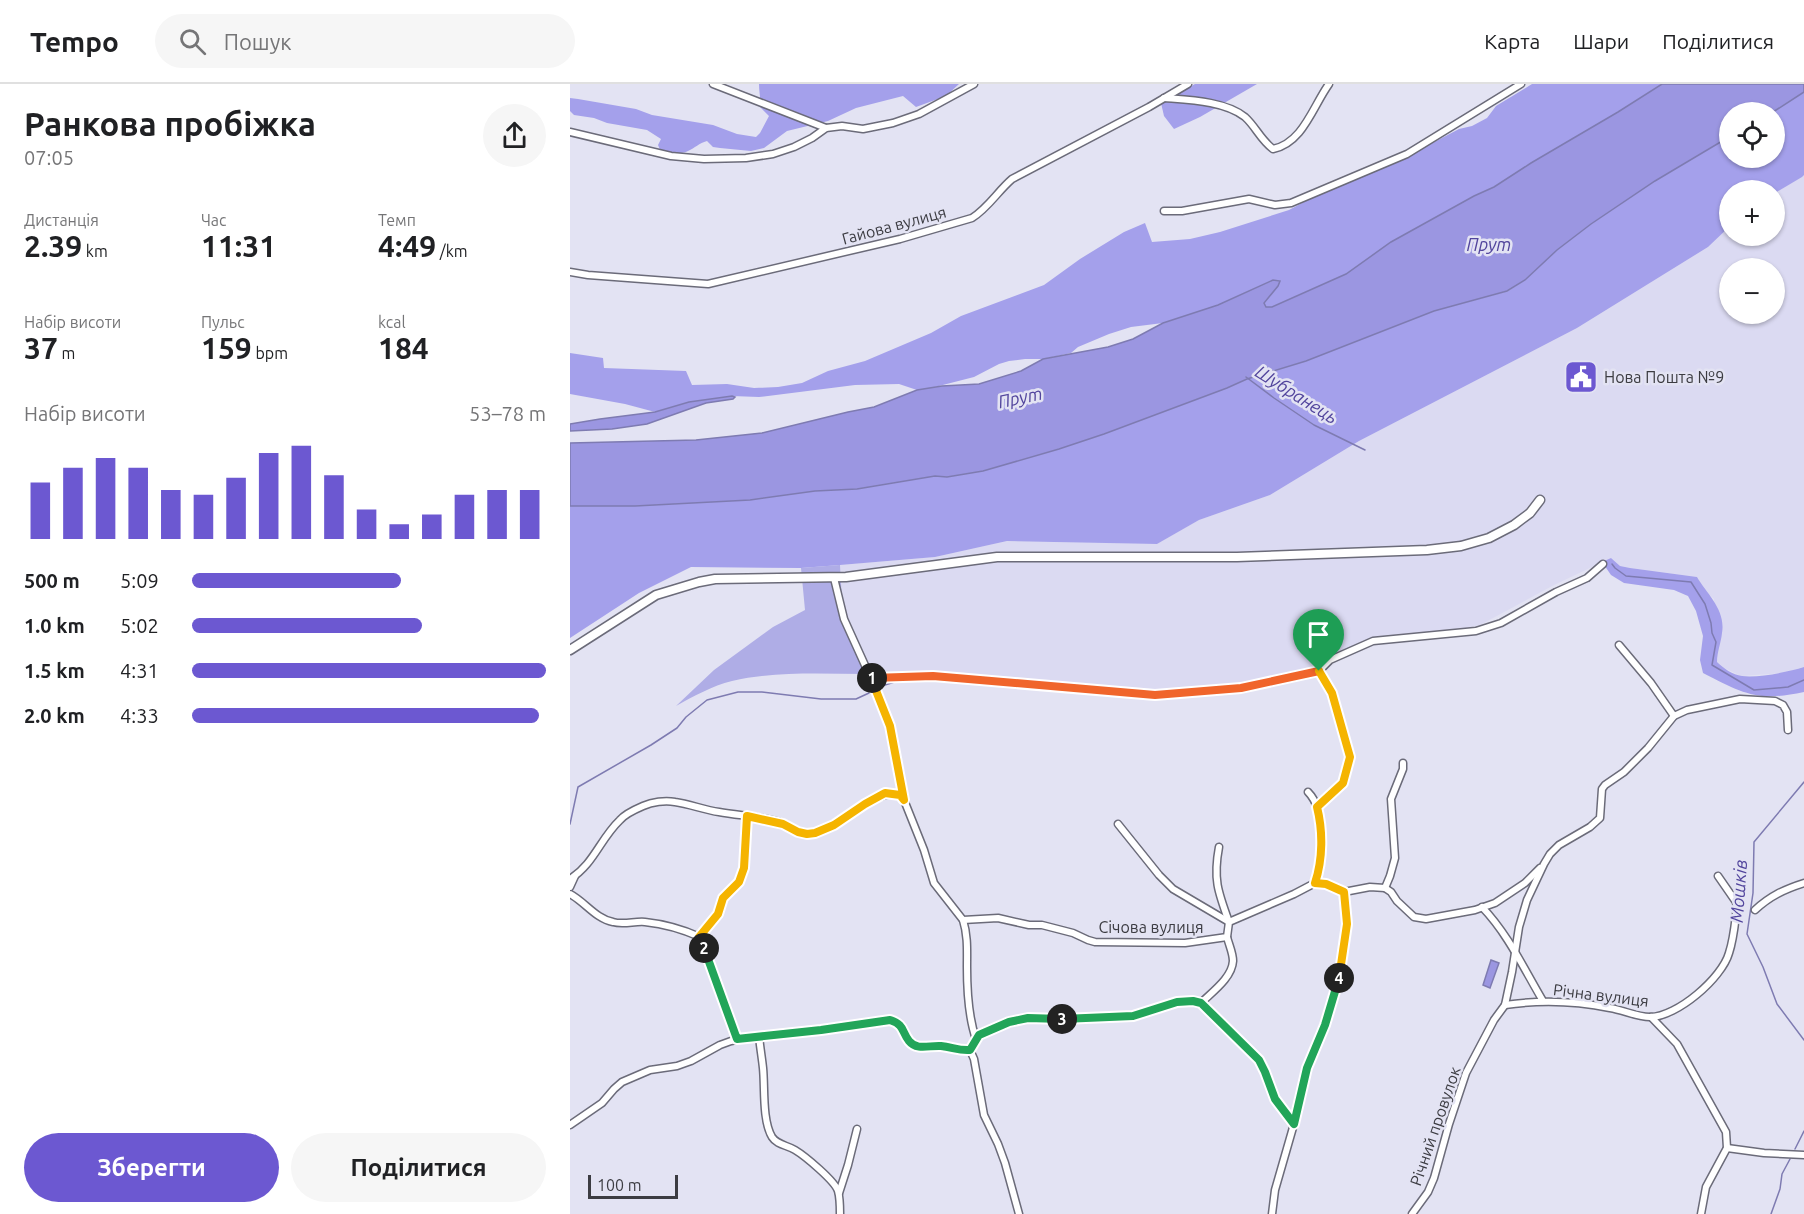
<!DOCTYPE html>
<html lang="uk">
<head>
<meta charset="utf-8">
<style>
  :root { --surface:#fff; --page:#f6f6f6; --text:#202124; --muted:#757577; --line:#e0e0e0; --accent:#6c58d1 }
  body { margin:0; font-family:Ubuntu,sans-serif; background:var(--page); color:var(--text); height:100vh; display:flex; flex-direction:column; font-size:22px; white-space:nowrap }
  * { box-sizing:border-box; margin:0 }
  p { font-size:20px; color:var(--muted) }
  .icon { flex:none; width:33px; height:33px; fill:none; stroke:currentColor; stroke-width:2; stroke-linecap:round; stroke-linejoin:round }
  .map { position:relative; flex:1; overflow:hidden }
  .panel { display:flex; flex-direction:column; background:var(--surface); width:570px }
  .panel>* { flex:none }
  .fabs { position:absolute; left:1149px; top:18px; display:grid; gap:12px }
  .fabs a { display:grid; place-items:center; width:66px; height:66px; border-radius:50%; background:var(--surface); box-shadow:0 2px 4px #0004; font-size:30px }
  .scale { position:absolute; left:18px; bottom:15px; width:90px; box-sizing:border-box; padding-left:6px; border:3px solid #3c3c42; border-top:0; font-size:16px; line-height:21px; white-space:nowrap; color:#3c3c42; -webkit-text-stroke:4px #e3e3f3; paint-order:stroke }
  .pin { position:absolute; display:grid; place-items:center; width:51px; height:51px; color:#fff; margin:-62px -26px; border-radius:50% 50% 50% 0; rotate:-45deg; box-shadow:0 0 6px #0007 }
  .pin .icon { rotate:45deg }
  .km { position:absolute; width:30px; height:30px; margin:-15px; border-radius:50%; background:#222; color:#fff; font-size:16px; line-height:30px; text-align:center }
  .round { display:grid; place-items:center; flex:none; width:63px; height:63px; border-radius:32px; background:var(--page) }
  .headline { display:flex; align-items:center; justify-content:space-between; height:102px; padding:0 24px }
  h1 { font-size:33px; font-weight:700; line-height:45px }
  .metrics { display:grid; grid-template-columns:repeat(3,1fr); gap:9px; height:102px; padding:6px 24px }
  .metrics div { display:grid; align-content:center }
  .metrics b { font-size:30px; font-weight:700 }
  .metrics small { font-size:16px; font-weight:400 }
  .metrics p { font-size:16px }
  .chart { height:168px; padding:12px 24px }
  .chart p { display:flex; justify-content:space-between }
  .chart svg { width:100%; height:108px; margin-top:6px; stroke:var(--accent); stroke-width:6 }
  .action { display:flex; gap:12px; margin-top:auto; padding:12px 24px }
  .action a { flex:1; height:69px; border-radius:36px; background:var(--accent); color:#fff; font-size:24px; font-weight:700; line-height:69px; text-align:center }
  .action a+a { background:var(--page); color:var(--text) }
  ul { padding:0 24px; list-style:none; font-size:20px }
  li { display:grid; grid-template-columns:96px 72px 1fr; align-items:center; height:45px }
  li i { height:15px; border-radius:8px; background:var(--accent) }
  header { display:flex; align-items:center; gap:36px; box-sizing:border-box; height:84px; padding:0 30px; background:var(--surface); border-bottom:2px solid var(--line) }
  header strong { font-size:28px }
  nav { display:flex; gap:33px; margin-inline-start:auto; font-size:21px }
  .search { width:420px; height:54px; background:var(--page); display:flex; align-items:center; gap:15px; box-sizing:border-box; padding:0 21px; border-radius:33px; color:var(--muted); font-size:22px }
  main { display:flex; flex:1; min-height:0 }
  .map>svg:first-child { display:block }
  .built { fill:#dbdaf2; fill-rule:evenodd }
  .green { fill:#afade6 }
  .forest { fill:#a4a0eb }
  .water { fill:#9b96e1; stroke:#7e7bb1; stroke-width:1.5 }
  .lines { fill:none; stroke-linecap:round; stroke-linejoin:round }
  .stream { stroke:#7e7bb1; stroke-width:1.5 }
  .street-casing { stroke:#6b6b79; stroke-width:9 }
  .secondary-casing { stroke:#6b6b79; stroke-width:11 }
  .street { stroke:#fff; stroke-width:6 }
  .secondary { stroke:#fff; stroke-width:8 }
  .split-1-casing { stroke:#fff; stroke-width:12 }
  .split-2-casing { stroke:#fff; stroke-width:12 }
  .split-3-casing { stroke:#fff; stroke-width:12 }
  .split-4-casing { stroke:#fff; stroke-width:12 }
  .split-5-casing { stroke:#fff; stroke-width:12 }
  .split-1 { stroke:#f0652b; stroke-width:8 }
  .split-2 { stroke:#f5b400; stroke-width:8 }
  .split-3 { stroke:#22a559; stroke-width:8 }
  .split-4 { stroke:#22a559; stroke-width:8 }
  .split-5 { stroke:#f5b400; stroke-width:8 }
  .labels { text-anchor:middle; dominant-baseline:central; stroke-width:5; stroke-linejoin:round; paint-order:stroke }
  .street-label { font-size:16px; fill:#3c3c42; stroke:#e3e3f3 }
  .poi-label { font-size:16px; fill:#3c3c42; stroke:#e3e3f3; text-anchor:start }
  .water-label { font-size:18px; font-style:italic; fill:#52459d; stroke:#e3e3f3 }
</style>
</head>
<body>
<header>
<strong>Tempo</strong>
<div class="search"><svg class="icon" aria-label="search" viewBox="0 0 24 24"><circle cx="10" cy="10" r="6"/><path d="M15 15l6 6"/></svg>Пошук</div>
<nav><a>Карта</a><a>Шари</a><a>Поділитися</a></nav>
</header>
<main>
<section class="panel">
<div class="headline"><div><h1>Ранкова пробіжка</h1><p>07:05</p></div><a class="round"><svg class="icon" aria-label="share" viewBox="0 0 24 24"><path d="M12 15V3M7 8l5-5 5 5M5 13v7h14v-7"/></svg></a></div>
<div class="metrics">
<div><p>Дистанція</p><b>2.39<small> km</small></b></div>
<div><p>Час</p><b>11:31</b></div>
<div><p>Темп</p><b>4:49<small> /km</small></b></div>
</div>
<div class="metrics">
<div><p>Набір висоти</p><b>37<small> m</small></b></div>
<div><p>Пульс</p><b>159<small> bpm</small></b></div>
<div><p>kcal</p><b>184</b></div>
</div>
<div class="chart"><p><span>Набір висоти</span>53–78 m</p>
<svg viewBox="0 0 160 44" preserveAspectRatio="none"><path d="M5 44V21M15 44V15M25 44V11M35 44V15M45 44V24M55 44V26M65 44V19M75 44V9M85 44V6M95 44V18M105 44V32M115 44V38M125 44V34M135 44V26M145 44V24M155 44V24"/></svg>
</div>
<ul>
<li><b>500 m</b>5:09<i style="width:59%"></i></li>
<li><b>1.0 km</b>5:02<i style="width:65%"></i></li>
<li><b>1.5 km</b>4:31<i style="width:100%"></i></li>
<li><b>2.0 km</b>4:33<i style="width:98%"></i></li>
</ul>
<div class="action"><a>Зберегти</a><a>Поділитися</a></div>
</section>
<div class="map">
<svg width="1234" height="1130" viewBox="0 0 1234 1130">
  <rect width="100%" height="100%" fill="#e3e3f3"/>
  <path class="built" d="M1234 91V583L1214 589 1171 592 1154 584 1147 578 1144 515 1135 507 1127 493 1060 484 1050 482 1041 474 984 501 910 541 886 546 794 556 725 590 661 603 594 608 508 602 369 589 296 590 272 517 270 481 365 473 437 457 587 460 629 436 700 411 789 357 1007 244 1138 163 1159 143 1160 152H1204L1205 109ZM1160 184H1204V230H1160Z"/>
  <path class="green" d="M270 481 272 517 296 590C252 590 205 587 162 597 142 602 124 612 106 622L144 586 203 543 235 526 231 484Z"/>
  <g class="forest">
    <path d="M189 0H389L376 12 346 23 333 12 286 24 258 37 217 47 194 64 181 67 150 64 143 63 137 57C129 59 125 64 118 67 110 71 100 69 91 68L88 61 91 55 77 46 37 39 24 34 4 31 0 27V14L8 15 66 25 82 31 143 41 167 50 186 53 190 49 199 32 190 23C191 15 189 8 189 0Z"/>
    <path d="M625 0H687L630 33 604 45 594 32 591 19Z"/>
    <path d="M962 0H1092L1048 28 961 79 924 103 904 112 821 158 776 190 702 223H696L694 219 708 202 703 196 648 221 593 239 561 243 539 250 508 263 501 269 473 275H455L439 277 429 280 404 293 361 304 347 306 329 300 285 301 189 313 162 312 119 318 85 328 55 320 0 310V269L33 274 34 284 116 287 122 301 157 300 184 304 208 303 232 299 258 287 295 277 361 249 391 232 474 201 510 175 554 148 575 139 582 158 620 155 650 148 719 126 747 111 834 74 889 45 902 42 917 34 926 22Z"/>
    <path d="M1234 8V91L1232 93 1205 109 1204 106H1160L1159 143 1138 163 1007 244 789 357 700 411 629 436 587 460 437 457 365 473 270 481 231 484 121 483 69 509 0 554V422H65L180 416 245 407 287 405 365 392 377 393 413 387 489 365 534 350 657 304 677 295 736 277 864 227 938 207 955 196 987 166 1021 140 1085 97 1159 53 1160 74H1204V28H1203Z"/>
    <path d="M1041 474 1050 482 1060 484 1127 493C1137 510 1156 526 1152 549 1151 559 1147 568 1147 578 1153 584 1163 591 1172 592 1189 594 1218 588 1234 583V608C1188 618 1174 610 1133 589L1130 576 1133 552 1126 527 1118 512 1104 506 1054 499 1041 491 1032 478Z"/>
  </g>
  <g class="water">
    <path d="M1092 0H1234V8L1203 28H1160L1159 53 1085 97 1021 140 987 166 955 196 937 207 864 227 736 277 677 295 657 304 534 350 489 365 413 387 377 393 365 392 287 405 245 407 180 416 65 422H0V359L126 356 192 349 278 328 304 323 347 306 372 302 409 300 451 287 473 275 538 263 563 255 593 239 648 221 703 196 710 197 708 202 694 219 696 223H702L776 190 821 158 904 112 924 103 961 79 1048 28Z"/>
    <path d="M162 312 165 313 163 315 136 319 77 340 42 345 0 347V340L30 335 85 328 119 318Z"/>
    <path d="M921 876 929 879 920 904 913 901Z"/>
  </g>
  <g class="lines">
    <g class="stream">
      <path d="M676 293 704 314 744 341 795 366"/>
      <path d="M1042 480 1045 484 1056 492 1121 498 1135 520 1141 539 1142 549 1146 558 1142 581 1184 606 1218 603 1234 596"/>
      <path d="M315 601 331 596"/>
      <path d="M1234 698 1184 758 1183 809 1177 850 1193 883 1207 920 1234 956"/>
      <path d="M0 740 8 703 81 661 107 644 116 633 137 616 168 608H192L251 615H286L299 609"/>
      <path d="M1225 1065 1234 1047"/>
      <path d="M1201 1130 1210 1105 1212 1090 1220 1075"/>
    </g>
    <g class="street-casing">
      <g id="street">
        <path d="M143 0 256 44"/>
        <path d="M594 14C619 16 655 17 675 33 686 43 690 55 703 65 733 59 743 22 759 0"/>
        <path d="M0 48 101 72 134 75 176 74 203 70 224 63 242 54 256 44 272 42 293 45 323 39 349 30 404 0"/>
        <path d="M594 127H612L679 115 705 121 721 119 837 70 951 0"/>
        <path d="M0 188 18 191 138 200 330 155 402 134C418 124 428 107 442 95L579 23 618 0"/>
        <path d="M264 494 274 535 308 610 320 642 334 715"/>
        <path d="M1049 561 1081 599 1104 632"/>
        <path d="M301 594 363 592 585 611 671 604 749 587 760 576 803 557 906 547 931 539 986 508 1017 494 1033 480"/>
        <path d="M747 723 773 699 780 673 762 609 749 587"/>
        <path d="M548 740 589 791 603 805 659 838"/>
        <path d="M649 763C643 795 648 808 659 838"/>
        <path d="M0 795C24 780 30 755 50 736 55 730 66 725 73 722 82 718 95 716 105 718 120 720 134 726 149 728 170 732 192 732 212 739 221 742 228 750 237 750 264 751 314 692 334 716L354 766 364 799 393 836 428 834 459 841H472L503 849 518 856 525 858 615 859 657 853 659 838 724 810 745 799C752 775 757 727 738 708"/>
        <path d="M0 803 5 792"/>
        <path d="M815 804 820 792 825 774 821 715 833 685V679"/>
        <path d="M774 808 800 803 815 804 821 808 827 817 844 833 856 835 905 826 925 819 955 799 970 784"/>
        <path d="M0 810C15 818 26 835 43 838 53 841 65 837 75 838 94 840 112 845 130 853L148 830 152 814 169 798 174 784 177 732"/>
        <path d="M912 823C938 850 954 885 973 917"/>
        <path d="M1185 826C1200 812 1215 805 1234 799"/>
        <path d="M393 836C398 852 397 867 397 883 397 907 398 932 406 955"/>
        <path d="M130 853 167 955"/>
        <path d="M631 919C642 908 662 894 663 877 663 869 659 861 657 853"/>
        <path d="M935 921C969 916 1005 917 1040 924 1053 926 1067 933 1080 933 1107 933 1152 894 1159 869 1164 854 1165 838 1167 823L1166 818 1148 792"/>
        <path d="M1081 933 1107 960 1156 1048 1157 1064 1136 1103 1131 1130"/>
        <path d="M189 952C190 963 192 974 193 984 195 1003 192 1036 202 1053 207 1061 217 1061 225 1066 235 1072 265 1097 268 1107 270 1114 270 1123 270 1130"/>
        <path d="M400 966 404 975 414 1031 428 1060 435 1079 449 1130"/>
        <path d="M0 1041 32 1019 44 1005 52 998 80 986 107 982 121 977 150 961 161 957 180 953 251 946 320 936C335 941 331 947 339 957 347 967 360 960 371 962 382 963 389 967 400 966L409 951 446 936 458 934 505 935 563 932 607 918 623 917 631 919 640 927 655 944 689 977 695 988 705 1015 724 1040"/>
        <path d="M1157 1064 1194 1069 1234 1071"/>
        <path d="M269 1109 278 1081 287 1045"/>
        <path d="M702 1130 705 1106 724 1040 737 984 755 941 767 904 776 852 777 840 774 808 756 800 745 799"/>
        <path d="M842 1130 858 1108 864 1094 879 1040 896 989 924 936 935 921 942 888 949 843 957 816 974 780 980 770 989 761 1020 743 1030 734 1032 705 1035 701 1054 688 1078 664 1104 632 1117 626 1170 615 1205 617 1213 621 1217 628 1218 646"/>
      </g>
    </g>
    <g class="secondary-casing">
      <path id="secondary" d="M0 566 86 511 129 498 145 495 276 493 427 473H667L857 466 891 462 919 454 944 441 960 429 970 416"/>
    </g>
    <use href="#street" class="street"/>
    <use href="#secondary" class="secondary"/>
  </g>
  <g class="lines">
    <g class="split-1-casing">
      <path id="split-1" d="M302 594 363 592 585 611 671 604 749 587"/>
    </g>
    <g class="split-2-casing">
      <path id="split-2" d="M134 864 129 853 148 830 153 814 169 798 174 784 177 732 213 740 228 748 237 750 245 749 264 741 295 720 315 709 330 711 334 716 320 642 301 594H302"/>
    </g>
    <g class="split-3-casing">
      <path id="split-3" d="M134 864 167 955 251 946 320 936C335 941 331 947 339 957 347 967 360 961 371 962 382 963 389 967 400 966L409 951 439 938 458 934 492 935"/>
    </g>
    <g class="split-4-casing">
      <path id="split-4" d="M492 935 563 932 607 918 623 917 631 919 689 976 695 988 705 1015 724 1040 737 984 755 941 769 894"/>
    </g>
    <g class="split-5-casing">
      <path id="split-5" d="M749 587 762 609 780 673 773 699 747 723C753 747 753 775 745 799L756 800 774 808 777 840 769 894"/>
    </g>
    <use href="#split-1" class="split-1"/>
    <use href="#split-2" class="split-2"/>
    <use href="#split-3" class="split-3"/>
    <use href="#split-4" class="split-4"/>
    <use href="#split-5" class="split-5"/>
  </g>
  <defs>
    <g id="civic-square" transform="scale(1.725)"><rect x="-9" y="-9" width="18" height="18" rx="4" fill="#6c58d1" stroke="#e3e3f3"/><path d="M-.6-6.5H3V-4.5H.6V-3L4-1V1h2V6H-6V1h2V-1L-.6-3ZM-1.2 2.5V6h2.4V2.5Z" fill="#fff"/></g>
  </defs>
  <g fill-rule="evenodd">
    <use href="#civic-square" x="1011" y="293"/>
  </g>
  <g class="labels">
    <g class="street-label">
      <text transform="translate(324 141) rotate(-15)">Гайова вулиця</text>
      <text x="581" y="843">Січова вулиця</text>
      <text transform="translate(1031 911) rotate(7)">Річна вулиця</text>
      <text transform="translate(865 1042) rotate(-71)">Річний провулок</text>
    </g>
    <g class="poi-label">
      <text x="1034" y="293">Нова Пошта №9</text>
    </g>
    <g class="water-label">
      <text x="919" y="160">Прут</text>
      <text transform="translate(727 310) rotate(32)">Шубранець</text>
      <text transform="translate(450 313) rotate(-12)">Прут</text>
      <text transform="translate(1168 807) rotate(-86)">Мошків</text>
    </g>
  </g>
</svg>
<div class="fabs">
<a><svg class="icon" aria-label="locate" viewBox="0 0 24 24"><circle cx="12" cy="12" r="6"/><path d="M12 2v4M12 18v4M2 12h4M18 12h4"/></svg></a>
<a>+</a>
<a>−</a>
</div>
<div class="scale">100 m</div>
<div class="pin" style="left:749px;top:587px;background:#1e9e55"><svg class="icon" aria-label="arrive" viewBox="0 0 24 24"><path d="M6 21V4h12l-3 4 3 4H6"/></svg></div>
<b class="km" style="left:302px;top:594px">1</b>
<b class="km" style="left:134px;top:864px">2</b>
<b class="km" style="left:492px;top:935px">3</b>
<b class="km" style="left:769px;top:894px">4</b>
</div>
</main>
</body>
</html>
